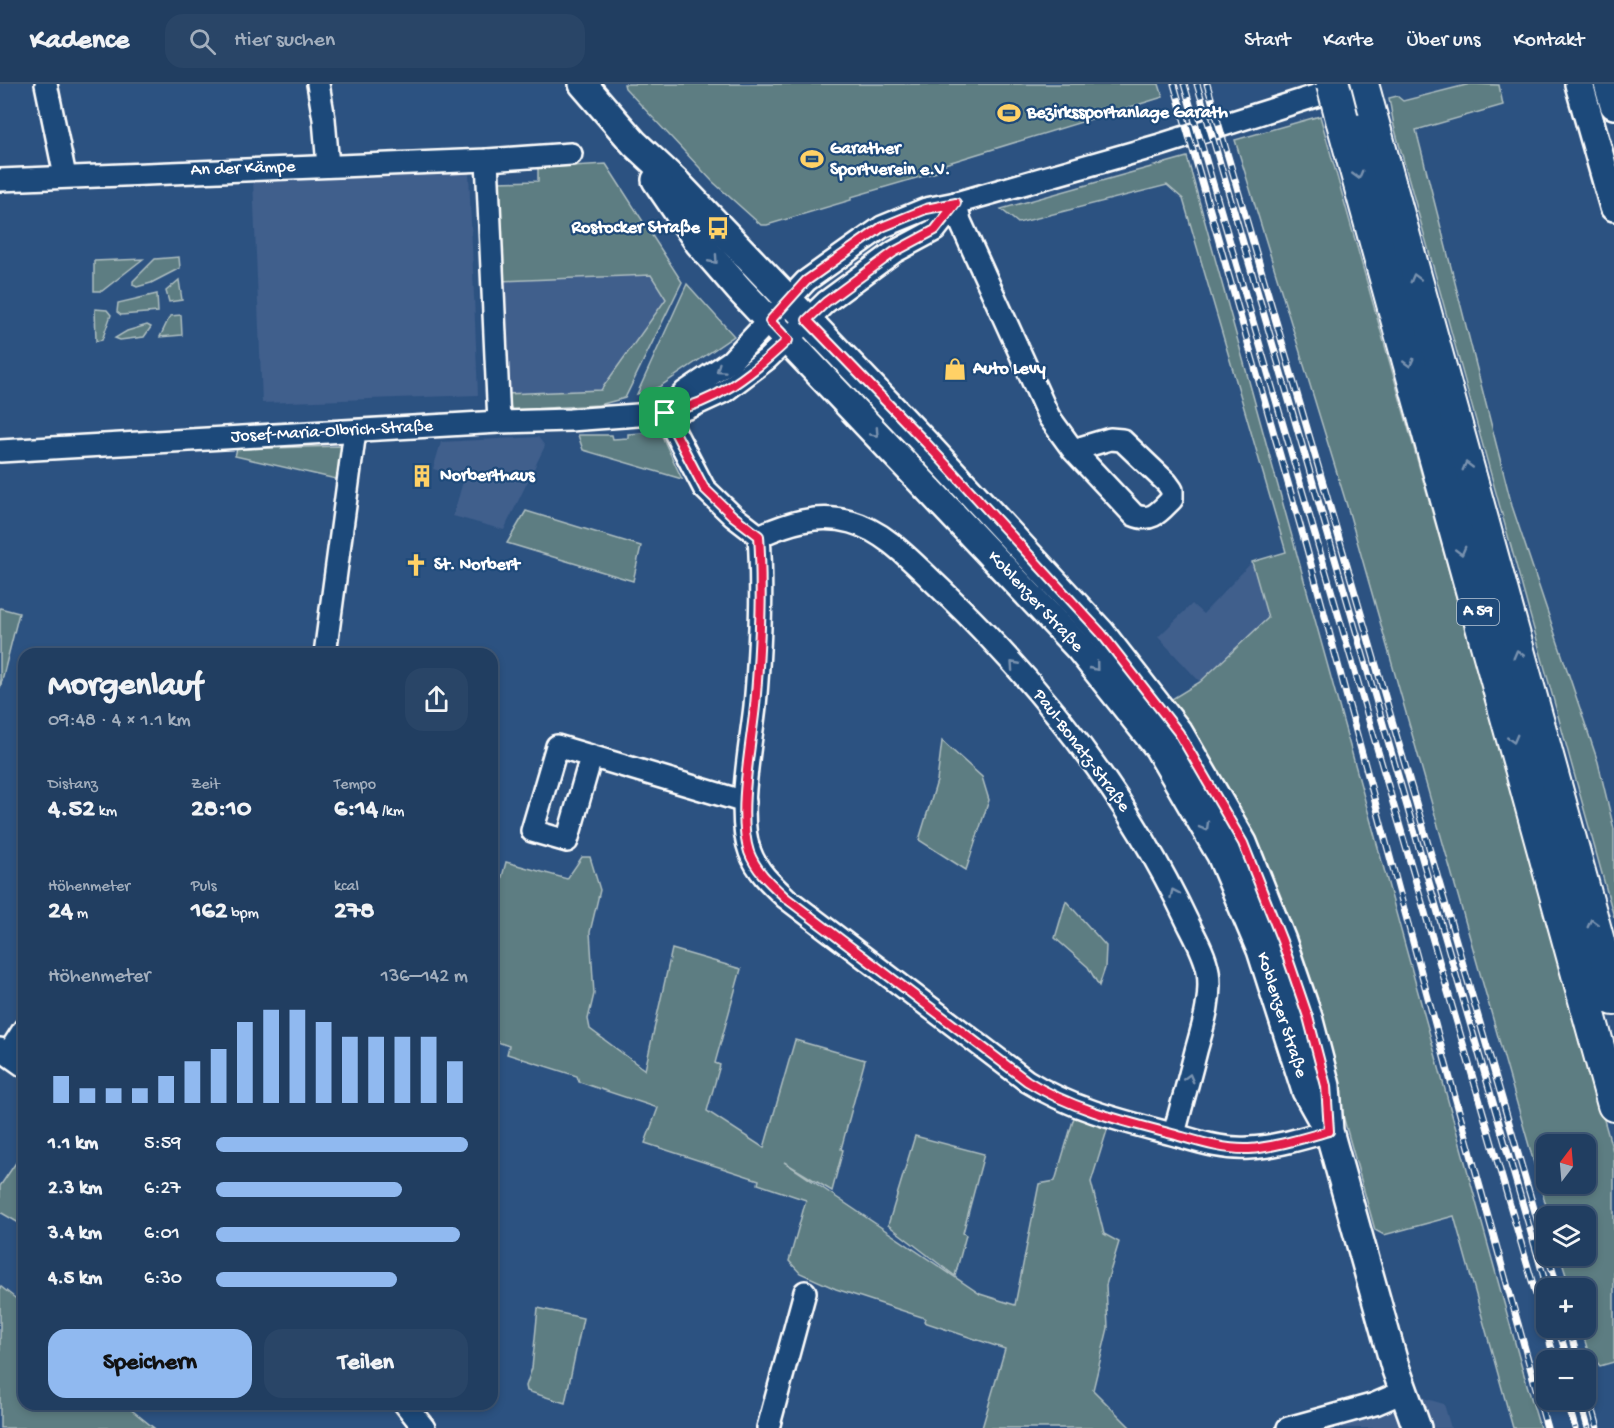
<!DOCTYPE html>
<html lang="de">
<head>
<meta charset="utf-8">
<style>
  :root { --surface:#213e61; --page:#294567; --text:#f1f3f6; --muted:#a2aebd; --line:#3e5776; --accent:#90b9f0 }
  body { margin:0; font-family:"Gochi Hand",sans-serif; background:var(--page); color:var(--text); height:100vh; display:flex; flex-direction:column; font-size:22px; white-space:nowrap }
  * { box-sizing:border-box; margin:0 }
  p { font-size:20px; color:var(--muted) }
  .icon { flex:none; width:33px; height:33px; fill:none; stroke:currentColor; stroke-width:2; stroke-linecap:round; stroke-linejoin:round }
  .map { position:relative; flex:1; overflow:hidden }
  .details { position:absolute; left:18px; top:564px; width:480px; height:762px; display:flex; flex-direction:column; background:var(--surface); border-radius:18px; box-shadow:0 3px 9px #0003,0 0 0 2px var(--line) }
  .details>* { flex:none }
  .needle { width:39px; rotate:16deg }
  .fabs { position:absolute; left:1536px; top:1050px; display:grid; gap:12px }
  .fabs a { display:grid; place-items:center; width:60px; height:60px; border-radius:12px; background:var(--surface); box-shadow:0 3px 9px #0003,0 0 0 2px var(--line); font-size:30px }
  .pin { position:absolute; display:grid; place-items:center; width:51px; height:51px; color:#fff; margin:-26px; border-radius:12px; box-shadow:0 3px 9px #0006 }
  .round { display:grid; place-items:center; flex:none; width:63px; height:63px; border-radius:18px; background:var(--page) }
  .head { display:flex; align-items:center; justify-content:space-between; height:102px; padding:0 30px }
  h1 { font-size:33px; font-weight:700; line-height:45px }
  .stats { display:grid; grid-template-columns:repeat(3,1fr); gap:9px; height:102px; padding:6px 30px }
  .stats div { display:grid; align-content:center }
  .stats b { font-size:26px; font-weight:700 }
  .stats small { font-size:16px; font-weight:400 }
  .stats p { font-size:16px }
  .chart { height:168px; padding:12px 30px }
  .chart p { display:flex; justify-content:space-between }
  .chart svg { width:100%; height:108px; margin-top:6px; stroke:var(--accent); stroke-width:6 }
  .action { display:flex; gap:12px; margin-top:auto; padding:12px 30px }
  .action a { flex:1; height:69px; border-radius:18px; background:var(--accent); color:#111; font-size:24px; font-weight:700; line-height:69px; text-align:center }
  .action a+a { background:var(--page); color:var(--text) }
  ul { padding:0 30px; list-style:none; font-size:20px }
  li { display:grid; grid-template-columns:96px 72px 1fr; align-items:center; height:45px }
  li i { height:15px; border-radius:8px; background:var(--accent) }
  header { display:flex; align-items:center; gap:36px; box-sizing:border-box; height:84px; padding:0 30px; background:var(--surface); border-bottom:2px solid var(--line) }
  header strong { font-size:28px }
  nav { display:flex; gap:33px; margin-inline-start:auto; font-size:21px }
  .search { width:420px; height:54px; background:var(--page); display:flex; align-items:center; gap:15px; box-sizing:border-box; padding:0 21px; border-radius:18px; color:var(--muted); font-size:22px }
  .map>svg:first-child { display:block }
  .built { fill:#3f5e8c }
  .green { fill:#5d7d82; stroke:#aebec0; stroke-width:1.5; fill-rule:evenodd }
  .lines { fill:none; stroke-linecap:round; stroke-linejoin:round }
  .minor-casing { stroke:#fff; stroke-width:26 }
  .major-casing { stroke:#fff; stroke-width:32 }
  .highway-casing { stroke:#fff; stroke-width:36 }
  .minor { stroke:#1f4a7a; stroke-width:21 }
  .major { stroke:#1f4a7a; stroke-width:27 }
  .highway { stroke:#1f4a7a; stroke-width:32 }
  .rail-casing { stroke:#fff; stroke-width:7 }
  .rail { stroke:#1f4a7a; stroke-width:4.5; stroke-dasharray:14; stroke-linecap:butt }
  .highway-bridge-casing { stroke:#fff; stroke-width:36; stroke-linecap:butt }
  .highway-bridge { stroke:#1f4a7a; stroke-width:32 }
  .oneway { stroke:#7992af }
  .route-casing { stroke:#fff; stroke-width:12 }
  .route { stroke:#e11d48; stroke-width:8 }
  .labels { text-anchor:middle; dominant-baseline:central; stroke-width:4.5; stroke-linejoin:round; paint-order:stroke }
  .shield { fill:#1f4a7a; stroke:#bcc9d7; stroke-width:1.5 }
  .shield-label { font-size:16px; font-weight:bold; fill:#fff }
  .poi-label { font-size:18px; font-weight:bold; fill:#fff; stroke:#1f4a7a; text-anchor:start }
  .street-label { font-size:18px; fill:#fff; stroke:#1f4a7a }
</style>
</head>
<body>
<header>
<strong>Kadence</strong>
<div class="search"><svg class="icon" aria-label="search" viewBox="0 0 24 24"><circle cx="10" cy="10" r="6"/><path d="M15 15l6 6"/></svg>Hier suchen</div>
<nav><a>Start</a><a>Karte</a><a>Über uns</a><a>Kontakt</a></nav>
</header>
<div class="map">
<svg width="1614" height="1344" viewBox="0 0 1614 1344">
  <rect width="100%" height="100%" fill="#2c5281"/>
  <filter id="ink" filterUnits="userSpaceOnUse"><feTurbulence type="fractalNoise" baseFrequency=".0167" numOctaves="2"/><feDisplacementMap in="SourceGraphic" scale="12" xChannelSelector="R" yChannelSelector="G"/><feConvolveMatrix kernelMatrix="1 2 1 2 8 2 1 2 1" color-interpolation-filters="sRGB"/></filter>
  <g filter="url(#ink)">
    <g class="built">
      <path d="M469 88 478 311 262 319 253 96Z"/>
      <path d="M652 191 666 215 601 306 505 310 500 197Z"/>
      <path d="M538 353 545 362 504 446 453 432 464 394 433 385 441 358Z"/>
      <path d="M1252 478 1268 533 1200 598 1158 553 1192 520 1203 530Z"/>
      <path d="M1403 1308 1444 1320 1451 1344H1288Z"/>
    </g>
    <g class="green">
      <path d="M624 0H1159L1163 13 935 83 937 88 851 113V116L767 141H761L713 98 625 4Z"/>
      <path d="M1470 0 1499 1 1503 21 1416 46 1512 422 1598 678 1614 745V833L1394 42 1389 14 1397 12 1403 17Z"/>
      <path d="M1320 32 1614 1071V1278L1600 1282 1588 1267 1581 1244H1586V1204H1570L1560 1172H1586V1132H1549L1348 425 1235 56ZM1546 1060H1586V1100H1546Z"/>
      <path d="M1187 73 1522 1284 1540 1344H1513L1454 1132 1384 1151 1375 1146 1333 996 1167 618 1200 598 1268 534 1252 478 1286 468 1183 115 1167 101 1018 139 1001 125Z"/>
      <path d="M606 80 682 198 625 314 599 321 512 326 505 310 601 306 666 215 651 191 500 197 497 98 538 97V84Z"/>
      <path d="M179 173 180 184 151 199 137 203 133 201V197L155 175Z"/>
      <path d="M143 175 102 207H94V177Z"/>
      <path d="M179 196 182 216 169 218 166 207Z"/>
      <path d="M687 200 734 252 659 303 637 310Z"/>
      <path d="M157 210 158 228 121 231 117 228 118 219Z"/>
      <path d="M95 225 107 226 111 231 102 256 96 257Z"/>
      <path d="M181 231 182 251 160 253 170 232Z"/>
      <path d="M147 241 151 243 144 253 120 256 115 254 127 247Z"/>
      <path d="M660 348 682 395 583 366 578 351H612L613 355 628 354V350Z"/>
      <path d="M340 362 344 363 345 397 235 372 237 365Z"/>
      <path d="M526 427 641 462 633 497 507 459Z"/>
      <path d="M0 524 19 529 0 604Z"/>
      <path d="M942 657 982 693 989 716 966 786 919 756 937 697Z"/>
      <path d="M582 773H590L600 806 590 848 594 910 588 935 590 945 645 986 672 865 741 885 715 979 720 981 707 1027 764 1064 795 956 865 976 841 1065 843 1066 832 1107 784 1078 980 1210 1015 1221 1039 1100 1055 1097 1075 1030 1109 1040 1091 1098 1104 1150 1119 1158 1106 1201 1108 1244 1093 1306 1131 1344H982L1005 1265 924 1238 925 1234 836 1205 800 1189 789 1177 806 1116 758 1100 759 1096 645 1059 658 1024 579 998 577 992 507 970 509 962 492 956V887L495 874 492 872V830L506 778 567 795Z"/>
      <path d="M1066 817 1106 862 1105 884 1099 902 1088 883 1055 854Z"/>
      <path d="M915 1052 984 1070 963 1149 966 1151 955 1192 888 1141Z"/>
      <path d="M24 1067V1142L0 1128V1102Z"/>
      <path d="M0 1202 24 1221V1320H124L154 1344H0Z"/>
      <path d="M538 1224 583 1234 565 1319 527 1307 526 1302 532 1284Z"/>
    </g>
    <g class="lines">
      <g class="minor-casing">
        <g id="minor">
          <path d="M46 0 65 92"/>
          <path d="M318 0 324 35 328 82"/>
          <path d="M487 76 499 338"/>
          <path d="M0 96 487 76 571 70"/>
          <path d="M956 119 960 137 1049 333 1073 366 1134 431C1152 439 1160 427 1172 415V406L1167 399 1122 356 1110 355 1073 366"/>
          <path d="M665 329 704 404 733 432 759 452C763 509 760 565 755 622 751 661 736 731 750 768 757 787 771 800 786 814L1027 997C1072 1025 1122 1037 1172 1050 1197 1057 1222 1066 1249 1064 1275 1063 1303 1054 1329 1047"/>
          <path d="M665 329 685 308 731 277 806 197 882 143 926 125 956 119 1160 61 1347 2"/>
          <path d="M0 367 499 338 570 336 665 329 688 324 725 307 767 275 826 218 894 168 935 146 956 119"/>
          <path d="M759 452C788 439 818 429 851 438 887 448 914 480 941 505 1041 601 1128 712 1187 837 1195 853 1205 870 1208 887 1212 914 1203 942 1196 967 1189 995 1181 1023 1174 1050"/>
          <path d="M325 570 355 347"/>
          <path d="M591 673 567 757 532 747 557 662 745 718"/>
          <path d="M0 965 24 982"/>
          <path d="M8 970 24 945"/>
          <path d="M405 1320 424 1344"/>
          <path d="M768 1344 805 1208"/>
          <path d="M1288 1344 1375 1320 1403 1308"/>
        </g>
      </g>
      <g class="major-casing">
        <g id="major">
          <path d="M583 0 634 59 678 100 925 359 1101 549 1179 649 1243 759 1282 857 1308 933 1326 1002 1329 1047 1395 1283 1417 1344"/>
          <path d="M1579 0 1614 123"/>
          <path d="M1608 0 1614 21"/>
          <path d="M656 96 699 159 739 205 1080 565 1158 663 1221 771 1261 866 1306 1007 1325 1041"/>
        </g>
      </g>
      <g class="highway-casing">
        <g id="highway">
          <path d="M1362 0 1614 915"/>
          <path d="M1342 35 1614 1021"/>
        </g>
      </g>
      <use href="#minor" class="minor"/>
      <use href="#major" class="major"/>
      <use href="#highway" class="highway"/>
      <g class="rail-casing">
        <g id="rail">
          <path d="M1174 0 1306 462 1444 973 1547 1344"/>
          <path d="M1184 0 1555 1276"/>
          <path d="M1197 0 1547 1204"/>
          <path d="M1207 0 1546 1166"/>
          <path d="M1548 1172 1558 1204"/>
          <path d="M1558 1244 1568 1276"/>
          <path d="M1569 1244 1578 1276"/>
          <path d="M1586 1301 1598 1344"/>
          <path d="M1567 1316 1575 1344"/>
          <path d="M1580 1316 1588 1344"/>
        </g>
      </g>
      <use href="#rail" class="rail"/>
      <g class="highway-bridge-casing">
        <path id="highway-bridge" d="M1333 0 1342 35"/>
      </g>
      <use href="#highway-bridge" class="highway-bridge"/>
    </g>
    <defs><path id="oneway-chevron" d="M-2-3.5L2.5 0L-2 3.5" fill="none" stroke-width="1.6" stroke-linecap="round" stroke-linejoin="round" transform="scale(1.5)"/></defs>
    <g class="oneway">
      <use href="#oneway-chevron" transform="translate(1358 91) rotate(75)"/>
      <use href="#oneway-chevron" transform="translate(714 176) rotate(48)"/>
      <use href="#oneway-chevron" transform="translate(1415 194) rotate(-105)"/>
      <use href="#oneway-chevron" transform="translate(1409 279) rotate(75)"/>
      <use href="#oneway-chevron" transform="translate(720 285) rotate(145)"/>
      <use href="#oneway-chevron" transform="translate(875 349) rotate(47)"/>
      <use href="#oneway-chevron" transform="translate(1467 382) rotate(-105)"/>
      <use href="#oneway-chevron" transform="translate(1461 467) rotate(75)"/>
      <use href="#oneway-chevron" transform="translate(1518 570) rotate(-105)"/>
      <use href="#oneway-chevron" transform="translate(1014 581) rotate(-132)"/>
      <use href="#oneway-chevron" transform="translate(1095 583) rotate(51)"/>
      <use href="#oneway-chevron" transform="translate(1513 655) rotate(75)"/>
      <use href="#oneway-chevron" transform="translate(1205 743) rotate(60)"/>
      <use href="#oneway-chevron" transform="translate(1174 809) rotate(-115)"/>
      <use href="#oneway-chevron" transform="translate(1592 839) rotate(-105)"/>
      <use href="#oneway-chevron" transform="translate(1189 994) rotate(-75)"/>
    </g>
  </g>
  <g class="lines" filter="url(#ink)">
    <g class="route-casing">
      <path id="route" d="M956 119 935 146 894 168 826 218 807 236 926 359 1101 549 1179 649 1243 759 1282 857 1308 933 1326 1002 1329 1047C1304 1054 1275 1063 1249 1065 1223 1066 1197 1057 1172 1050 1122 1037 1072 1025 1027 997L786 814C771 800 756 787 749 768 737 731 751 661 755 622 760 565 763 509 759 452L733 432 704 404 665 329C716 319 751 291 788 256L770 237 806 197 882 143 926 125Z"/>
    </g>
    <use href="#route" class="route"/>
  </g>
  <defs>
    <g id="stadium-bare" transform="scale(1.8)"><path d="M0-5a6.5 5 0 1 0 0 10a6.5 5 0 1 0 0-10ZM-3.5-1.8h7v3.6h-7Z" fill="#ffd166" stroke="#1f4a7a" stroke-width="2.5" paint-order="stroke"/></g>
    <g id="bus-bare" transform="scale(1.8)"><path d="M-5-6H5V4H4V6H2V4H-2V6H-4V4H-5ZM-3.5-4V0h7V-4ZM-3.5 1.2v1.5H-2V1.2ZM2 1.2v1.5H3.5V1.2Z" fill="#ffd166" stroke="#1f4a7a" stroke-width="2.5" paint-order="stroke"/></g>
    <g id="shop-bare" transform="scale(1.8)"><path d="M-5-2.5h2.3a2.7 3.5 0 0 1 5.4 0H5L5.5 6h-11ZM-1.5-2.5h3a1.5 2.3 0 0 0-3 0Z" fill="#ffd166" stroke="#1f4a7a" stroke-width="2.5" paint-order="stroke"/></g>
    <g id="building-bare" transform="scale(1.8)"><path d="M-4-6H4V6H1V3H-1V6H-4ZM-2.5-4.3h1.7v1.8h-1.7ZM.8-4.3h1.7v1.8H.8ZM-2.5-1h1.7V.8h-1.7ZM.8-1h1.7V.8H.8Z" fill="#ffd166" stroke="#1f4a7a" stroke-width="2.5" paint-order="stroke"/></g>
    <g id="church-bare" transform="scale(1.8)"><path d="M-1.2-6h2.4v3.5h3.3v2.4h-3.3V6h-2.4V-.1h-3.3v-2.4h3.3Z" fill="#ffd166" stroke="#1f4a7a" stroke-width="2.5" paint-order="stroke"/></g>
  </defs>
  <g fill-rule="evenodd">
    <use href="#stadium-bare" x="1009" y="29"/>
    <use href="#stadium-bare" x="812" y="75"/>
    <use href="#bus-bare" x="718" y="144"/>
    <use href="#shop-bare" x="955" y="285"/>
    <use href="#building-bare" x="422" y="392"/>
    <use href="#church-bare" x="416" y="481"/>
  </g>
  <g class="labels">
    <rect class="shield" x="1457" y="515" width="42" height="26" rx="4.5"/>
    <g class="shield-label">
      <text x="1478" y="528">A 59</text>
    </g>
    <g class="poi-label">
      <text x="1027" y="29">Bezirkssportanlage Garath</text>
      <text x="830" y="65">Garather<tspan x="830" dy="21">Sportverein e.V.</tspan></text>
      <text x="700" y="144" text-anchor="end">Rostocker Straße</text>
      <text x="973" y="285">Auto Levy</text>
      <text x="440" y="392">Norberthaus</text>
      <text x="434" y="481">St. Norbert</text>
    </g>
    <g class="street-label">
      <text transform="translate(243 85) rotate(-2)">An der Kämpe</text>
      <text transform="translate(332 348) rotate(-3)">Josef-Maria-Olbrich-Straße</text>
      <text transform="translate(1035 518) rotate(47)">Koblenzer Straße</text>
      <text transform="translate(1081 667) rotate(53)">Paul-Bonatz-Straße</text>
      <text transform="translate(1281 931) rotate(72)">Koblenzer Straße</text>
    </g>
  </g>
</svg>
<div class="fabs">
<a><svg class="needle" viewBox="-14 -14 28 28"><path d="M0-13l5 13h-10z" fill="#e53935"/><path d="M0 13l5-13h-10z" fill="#a2aebd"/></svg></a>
<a><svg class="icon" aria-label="layers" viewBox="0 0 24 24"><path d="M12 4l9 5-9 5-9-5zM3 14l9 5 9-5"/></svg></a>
<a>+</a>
<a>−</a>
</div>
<div class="pin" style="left:665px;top:329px;background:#1e9e55"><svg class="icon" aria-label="arrive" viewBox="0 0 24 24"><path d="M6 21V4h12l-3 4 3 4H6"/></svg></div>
<section class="details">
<div class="head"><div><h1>Morgenlauf</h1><p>09:48 · 4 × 1.1 km</p></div><a class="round"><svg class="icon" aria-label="share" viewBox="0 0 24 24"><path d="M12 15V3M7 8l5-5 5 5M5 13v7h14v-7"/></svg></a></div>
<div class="stats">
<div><p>Distanz</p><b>4.52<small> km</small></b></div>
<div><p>Zeit</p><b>28:10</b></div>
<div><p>Tempo</p><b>6:14<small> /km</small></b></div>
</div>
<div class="stats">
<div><p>Höhenmeter</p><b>24<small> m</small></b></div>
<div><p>Puls</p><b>162<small> bpm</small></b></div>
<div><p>kcal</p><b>278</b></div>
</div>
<div class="chart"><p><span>Höhenmeter</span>136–142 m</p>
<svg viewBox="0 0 160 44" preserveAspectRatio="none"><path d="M5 44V33M15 44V38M25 44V38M35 44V38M45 44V33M55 44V27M65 44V22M75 44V11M85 44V6M95 44V6M105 44V11M115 44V17M125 44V17M135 44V17M145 44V17M155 44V27"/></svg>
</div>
<ul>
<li><b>1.1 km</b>5:59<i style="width:100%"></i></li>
<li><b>2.3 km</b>6:27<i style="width:74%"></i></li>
<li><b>3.4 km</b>6:01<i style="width:97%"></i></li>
<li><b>4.5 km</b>6:30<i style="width:72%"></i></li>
</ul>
<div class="action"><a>Speichern</a><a>Teilen</a></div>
</section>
</div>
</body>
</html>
